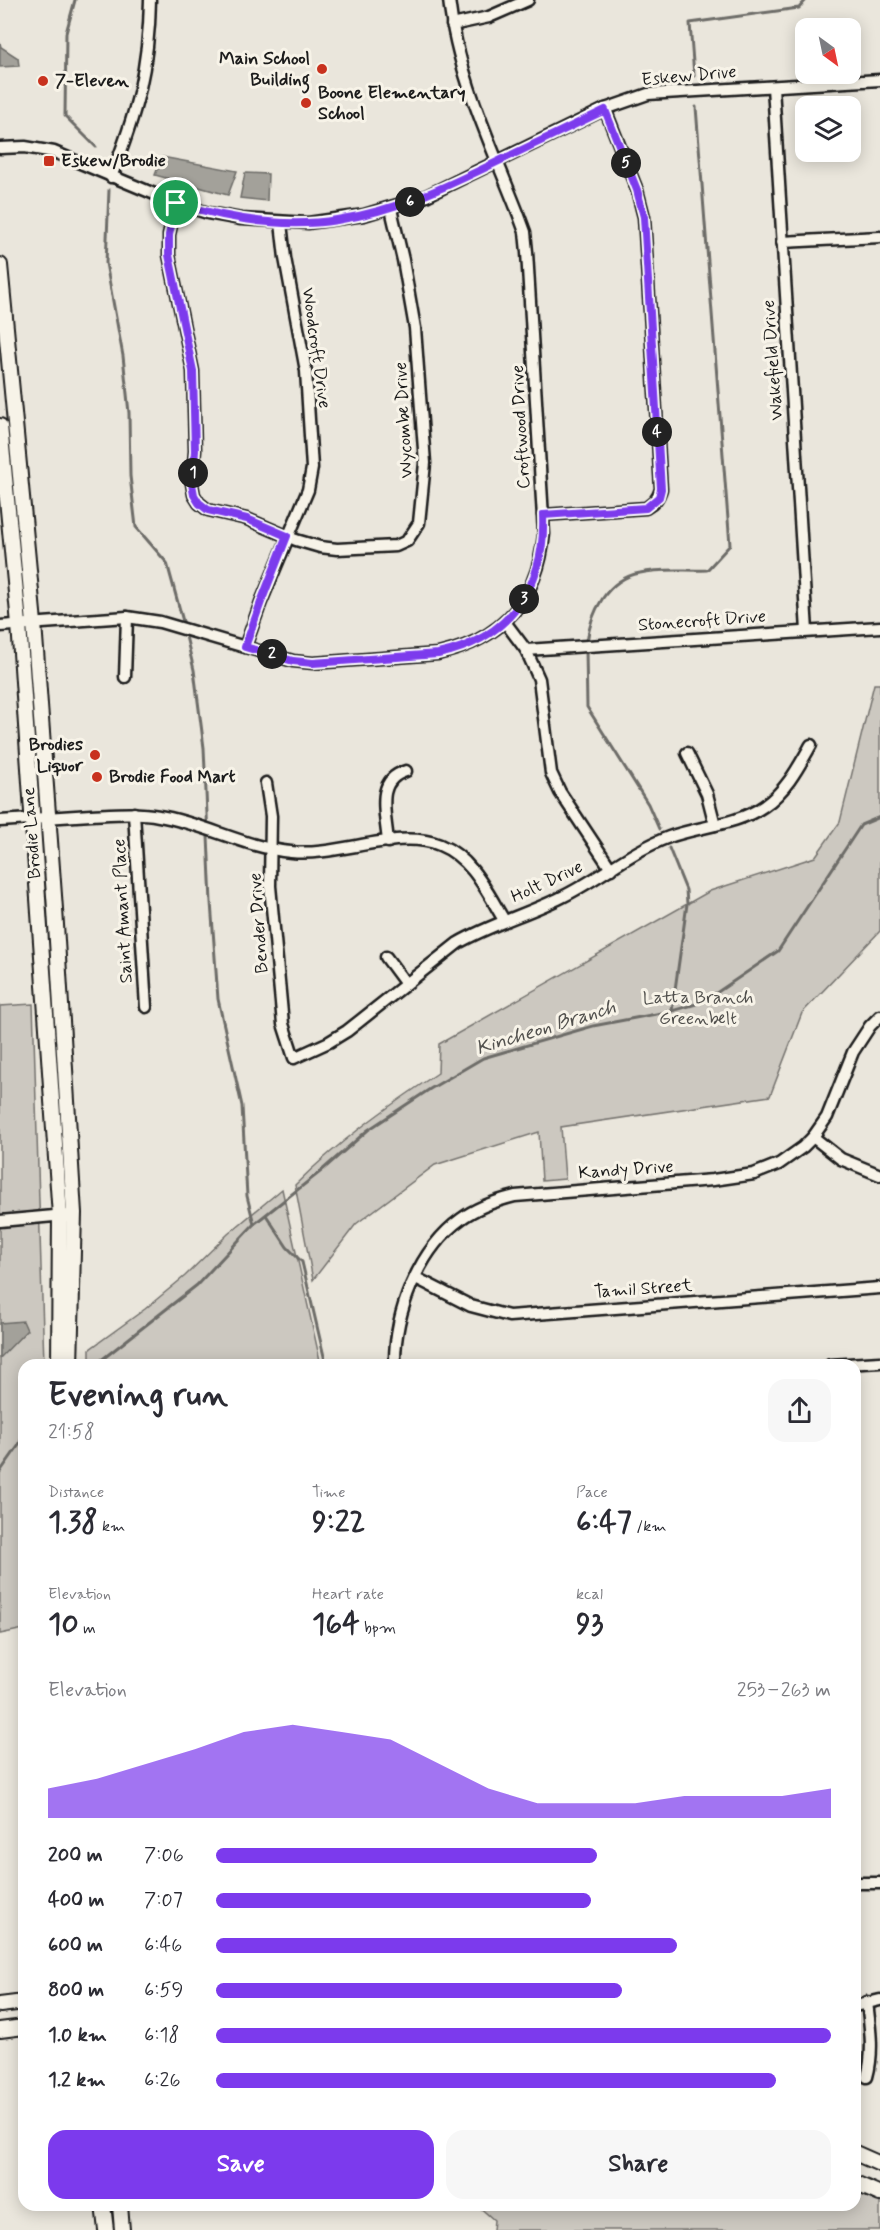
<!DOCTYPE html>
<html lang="en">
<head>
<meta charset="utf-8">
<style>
  :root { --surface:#fff; --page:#f7f7f7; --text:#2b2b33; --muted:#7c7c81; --accent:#7c3aed }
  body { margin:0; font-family:Mynerve,sans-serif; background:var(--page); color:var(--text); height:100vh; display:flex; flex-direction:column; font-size:22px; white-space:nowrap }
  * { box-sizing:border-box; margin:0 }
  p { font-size:20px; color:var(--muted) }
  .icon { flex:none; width:33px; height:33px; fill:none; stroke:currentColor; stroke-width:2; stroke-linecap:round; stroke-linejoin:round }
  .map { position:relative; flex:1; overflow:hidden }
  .drawer { position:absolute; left:18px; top:1359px; width:843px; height:852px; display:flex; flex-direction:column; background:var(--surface); border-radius:18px; box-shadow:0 3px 15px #0003 }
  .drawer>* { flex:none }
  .needle { width:39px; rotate:147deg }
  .controls { position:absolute; left:795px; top:18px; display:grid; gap:12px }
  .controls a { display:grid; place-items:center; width:66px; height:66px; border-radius:12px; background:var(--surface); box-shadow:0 3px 15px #0003; font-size:30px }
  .pin { position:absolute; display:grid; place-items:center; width:51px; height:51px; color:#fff; margin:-26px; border:3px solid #fff; border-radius:50%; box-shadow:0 2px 6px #0007 }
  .km { position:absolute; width:30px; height:30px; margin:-15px; border-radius:50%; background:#222; color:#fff; font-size:16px; line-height:30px; text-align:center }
  .round { display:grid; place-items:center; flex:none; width:63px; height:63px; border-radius:18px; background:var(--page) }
  .headline { display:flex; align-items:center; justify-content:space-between; height:102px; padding:0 30px }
  h1 { font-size:33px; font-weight:800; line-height:45px }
  .stats { display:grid; grid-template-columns:repeat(3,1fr); gap:9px; height:102px; padding:6px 30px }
  .stats div { display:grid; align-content:center }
  .stats b { font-size:30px; font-weight:800 }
  .stats small { font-size:16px; font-weight:400 }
  .stats p { font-size:16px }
  .chart { height:168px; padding:12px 30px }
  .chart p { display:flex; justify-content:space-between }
  .chart svg { width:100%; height:108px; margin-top:6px; fill:var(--accent); opacity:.7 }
  .cta { display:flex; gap:12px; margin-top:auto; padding:12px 30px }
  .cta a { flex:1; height:69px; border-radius:18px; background:var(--accent); color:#fff; font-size:24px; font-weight:800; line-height:69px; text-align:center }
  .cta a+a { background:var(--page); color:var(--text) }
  ul { padding:0 30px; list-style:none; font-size:20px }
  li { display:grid; grid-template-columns:96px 72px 1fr; align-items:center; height:45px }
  li i { height:15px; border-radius:8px; background:var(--accent) }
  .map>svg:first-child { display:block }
  .green { fill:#ccc8c0; stroke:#74726e; stroke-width:1.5 }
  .water { fill:#a3a19a; stroke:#6d6c68; stroke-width:1.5 }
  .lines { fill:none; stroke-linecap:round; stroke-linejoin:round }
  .stream { stroke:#6d6c68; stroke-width:3 }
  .minor-casing { stroke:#1c1c1c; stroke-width:15 }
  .major-casing { stroke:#1c1c1c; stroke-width:18 }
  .minor { stroke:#f7f3e8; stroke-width:10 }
  .major { stroke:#f7f3e8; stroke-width:14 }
  .route-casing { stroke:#fff; stroke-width:12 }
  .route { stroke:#7c3aed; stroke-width:8 }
  .poi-dot { fill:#c8321e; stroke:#f7f3e8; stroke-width:2 }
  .labels { text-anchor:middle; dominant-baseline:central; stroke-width:6; stroke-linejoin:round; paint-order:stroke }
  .poi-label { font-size:18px; font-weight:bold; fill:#1c1c1c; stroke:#f7f3e8; text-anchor:start }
  .street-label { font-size:18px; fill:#1c1c1c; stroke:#f7f3e8 }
  .park-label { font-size:18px; fill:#51504d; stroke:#f7f3e8 }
  .water-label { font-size:20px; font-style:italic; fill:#52514e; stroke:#f7f3e8 }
</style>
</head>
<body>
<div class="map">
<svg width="880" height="2230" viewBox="0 0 880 2230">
  <rect width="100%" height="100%" fill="#eae6dc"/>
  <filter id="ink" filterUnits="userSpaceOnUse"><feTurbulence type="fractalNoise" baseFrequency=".0167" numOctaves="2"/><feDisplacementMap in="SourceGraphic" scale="12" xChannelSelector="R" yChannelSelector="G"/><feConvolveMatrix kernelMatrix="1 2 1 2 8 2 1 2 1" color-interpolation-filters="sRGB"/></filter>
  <g filter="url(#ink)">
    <g class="green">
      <path d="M874 684H880V931L802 1013 770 1096 561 1127 565 1179 542 1181 539 1132 435 1165 356 1224 313 1280 295 1185C339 1141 387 1107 438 1073L439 1044 710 891 815 857 840 822Z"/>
      <path d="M33 1004 44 1365H24V1629L0 1634V1006Z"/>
      <path d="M282 1189 321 1365H90V1349L145 1309 185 1276 228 1234Z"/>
      <path d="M855 2187 880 2199V2230H493L494 2220 477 2205H855Z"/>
    </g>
    <g class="water">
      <path d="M0 43 1 47 18 58 19 66 0 67Z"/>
      <path d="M162 157 237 171 228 195 155 175Z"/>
      <path d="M245 173 268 174 267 201 240 198Z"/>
      <path d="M23 1321 27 1330 0 1358V1323Z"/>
    </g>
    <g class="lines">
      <g class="stream">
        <path d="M75 0 66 33 65 116 96 147"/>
        <path d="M694 76 690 23 799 8 806 0"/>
        <path d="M109 190 106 263 123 356 129 413 130 476 136 527 167 563 184 625"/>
        <path d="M185 632 194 670 204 748 211 902 218 999 242 1106 247 1196 254 1224"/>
        <path d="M587 643C590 613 607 579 640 573 661 568 685 571 707 570L730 545 696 107"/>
        <path d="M586 650 587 707 648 804 659 829"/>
        <path d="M669 848 686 890 687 904 672 1011"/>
        <path d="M266 1215 287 1247 302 1262 326 1365"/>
        <path d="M95 1365 197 1285 254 1224 320 1172 368 1130 430 1089 483 1058 593 1026 672 1011 703 1002 778 951 861 825 880 817"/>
        <path d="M0 1472 19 1445 24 1433"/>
      </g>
      <g class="minor-casing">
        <g id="minor">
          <path d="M452 25 489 17 528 0"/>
          <path d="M773 87 807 631"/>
          <path d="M0 148 25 147 54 152 176 203 208 213 241 219 308 223 364 215 424 197 605 109 648 94 880 80"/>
          <path d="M111 177C136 115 149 67 150 0"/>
          <path d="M176 203 169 235V255L193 371 195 451 192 484 194 495 199 503 208 510 247 519 296 540 320 547 337 549 396 546 407 541 419 523 425 463 415 328 403 260 391 209"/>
          <path d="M782 242 880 237"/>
          <path d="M543 515 646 508C654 503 658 499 661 489L644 217 637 190 605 109"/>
          <path d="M505 622 526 650 539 679 551 773 560 792 611 869"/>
          <path d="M0 626 127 617 160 622 293 661 313 663 438 654C502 640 538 599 544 534L527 252 525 232 518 213C491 144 457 74 449 0"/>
          <path d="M245 647 261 602 308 490 312 468 306 371 285 258 281 223"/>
          <path d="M526 650 880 627"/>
          <path d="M125 677 127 617"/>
          <path d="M687 753 707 794 715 825"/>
          <path d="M266 783 271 816 270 886 283 1024 294 1058 329 1042 347 1031 458 943C491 924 528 914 562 897 599 879 631 851 669 837 699 826 737 825 764 806 786 791 798 768 811 745"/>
          <path d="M134 813 146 1007"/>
          <path d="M0 821C30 819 61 817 91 815 114 814 137 812 159 816 204 823 246 848 291 852 338 857 398 828 440 845 472 858 487 892 504 920"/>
          <path d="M388 842C386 815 374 780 406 771"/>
          <path d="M386 957 406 984"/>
          <path d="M813 1137 841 1159 880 1175"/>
          <path d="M0 1221 65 1215"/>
          <path d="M416 1278 471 1306 509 1316 880 1288"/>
          <path d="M395 1365C394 1314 418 1250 461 1219 477 1207 495 1201 515 1196L713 1180 754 1174 779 1164 803 1147 813 1137 827 1117 853 1052 870 1026 880 1016"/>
          <path d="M830 1365 880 1362"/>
          <path d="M855 1883H880"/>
          <path d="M855 2006 880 2000"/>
          <path d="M867 2077C874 2052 870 2027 867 2002"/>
        </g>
      </g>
      <g class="major-casing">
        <g id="major">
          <path d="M0 265 34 623 55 909 74 1213 70 1365"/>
          <path d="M0 426 19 624 60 1216 59 1365"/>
          <path d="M0 2005 24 2002"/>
          <path d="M0 2030 24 2027"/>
          <path d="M855 2153 880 2164"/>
          <path d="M855 2183 880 2194"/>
          <path d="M103 2205 106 2230"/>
          <path d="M120 2205 122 2230"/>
        </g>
      </g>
      <use href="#minor" class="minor"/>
      <use href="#major" class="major"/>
    </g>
  </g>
  <g class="lines" filter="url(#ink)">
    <g class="route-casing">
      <path id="route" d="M605 110 637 190 644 217 661 489 659 497 646 508 543 515C546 587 509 639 438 654L313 663 293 661 245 647 261 602 287 536 247 519 208 510 199 503 194 495 192 484 195 451 193 371 169 255V235L176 203C228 219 283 229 337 220 396 211 446 187 499 161 534 144 570 127 605 110Z"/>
    </g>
    <use href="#route" class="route"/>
  </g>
  <g class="poi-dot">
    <circle cx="322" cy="69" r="6"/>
    <circle cx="43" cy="81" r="6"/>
    <circle cx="306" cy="103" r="6"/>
    <rect x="43" y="155" width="12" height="12" rx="3"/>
    <circle cx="95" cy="755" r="6"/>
    <circle cx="97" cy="777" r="6"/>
  </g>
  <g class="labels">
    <g class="poi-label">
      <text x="310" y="59" text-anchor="end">Main School<tspan x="310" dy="21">Building</tspan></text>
      <text x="55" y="81">7-Eleven</text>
      <text x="318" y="93">Boone Elementary<tspan x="318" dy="21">School</tspan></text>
      <text x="61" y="161">Eskew/Brodie</text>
      <text x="83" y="745" text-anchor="end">Brodies<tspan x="83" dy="21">Liquor</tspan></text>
      <text x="109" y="777">Brodie Food Mart</text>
    </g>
    <g class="street-label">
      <text transform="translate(689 76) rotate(-5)">Eskew Drive</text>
      <text transform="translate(316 348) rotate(82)">Woodcroft Drive</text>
      <text transform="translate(773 360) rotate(-94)">Wakefield Drive</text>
      <text transform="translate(404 420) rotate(-93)">Wycombe Drive</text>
      <text transform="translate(521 427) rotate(-93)">Croftwood Drive</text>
      <text transform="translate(702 621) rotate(-4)">Stonecroft Drive</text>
      <text transform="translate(32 833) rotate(-94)">Brodie Lane</text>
      <text transform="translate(547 882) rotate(-25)">Holt Drive</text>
      <text transform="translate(123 911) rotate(-93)">Saint Amant Place</text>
      <text transform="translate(259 923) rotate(-94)">Bender Drive</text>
      <text transform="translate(626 1170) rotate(-4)">Kandy Drive</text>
      <text transform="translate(643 1289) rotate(-4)">Tamil Street</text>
    </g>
    <g class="park-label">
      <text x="698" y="998">Latta Branch<tspan x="698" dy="21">Greenbelt</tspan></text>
    </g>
    <g class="water-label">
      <text transform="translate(546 1028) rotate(-17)">Kincheon Branch</text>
    </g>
  </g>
</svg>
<div class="controls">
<a><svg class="needle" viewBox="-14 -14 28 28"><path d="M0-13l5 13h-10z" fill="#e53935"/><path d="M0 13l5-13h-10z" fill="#7c7c81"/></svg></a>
<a><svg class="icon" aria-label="layers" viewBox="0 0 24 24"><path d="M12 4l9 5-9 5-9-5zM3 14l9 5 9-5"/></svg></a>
</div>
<div class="pin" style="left:176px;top:203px;background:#1e9e55"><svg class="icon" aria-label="arrive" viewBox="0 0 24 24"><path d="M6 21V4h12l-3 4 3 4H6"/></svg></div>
<b class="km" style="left:193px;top:473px">1</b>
<b class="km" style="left:272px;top:654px">2</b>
<b class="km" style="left:524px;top:599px">3</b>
<b class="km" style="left:657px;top:432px">4</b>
<b class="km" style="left:626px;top:163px">5</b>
<b class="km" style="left:410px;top:202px">6</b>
<section class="drawer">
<div class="headline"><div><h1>Evening run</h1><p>21:58</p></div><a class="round"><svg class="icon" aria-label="share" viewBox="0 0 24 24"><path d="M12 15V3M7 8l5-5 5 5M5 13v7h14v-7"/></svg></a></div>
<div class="stats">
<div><p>Distance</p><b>1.38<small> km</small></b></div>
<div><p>Time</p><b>9:22</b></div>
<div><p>Pace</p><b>6:47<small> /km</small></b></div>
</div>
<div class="stats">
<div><p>Elevation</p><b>10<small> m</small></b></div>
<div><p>Heart rate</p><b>164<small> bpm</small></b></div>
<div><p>kcal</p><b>93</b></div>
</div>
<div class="chart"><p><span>Elevation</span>253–263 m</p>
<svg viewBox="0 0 160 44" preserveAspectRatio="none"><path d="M0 44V32L10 28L20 22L30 16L40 9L50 6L60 9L70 12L80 22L90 32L100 38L110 38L120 38L130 35L140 35L150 35L160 32V44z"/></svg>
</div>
<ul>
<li><b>200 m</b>7:06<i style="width:62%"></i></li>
<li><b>400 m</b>7:07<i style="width:61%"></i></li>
<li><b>600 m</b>6:46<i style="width:75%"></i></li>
<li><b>800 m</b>6:59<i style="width:66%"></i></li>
<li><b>1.0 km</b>6:18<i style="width:100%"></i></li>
<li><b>1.2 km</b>6:26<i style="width:91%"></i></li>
</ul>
<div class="cta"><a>Save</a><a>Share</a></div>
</section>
</div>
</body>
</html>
